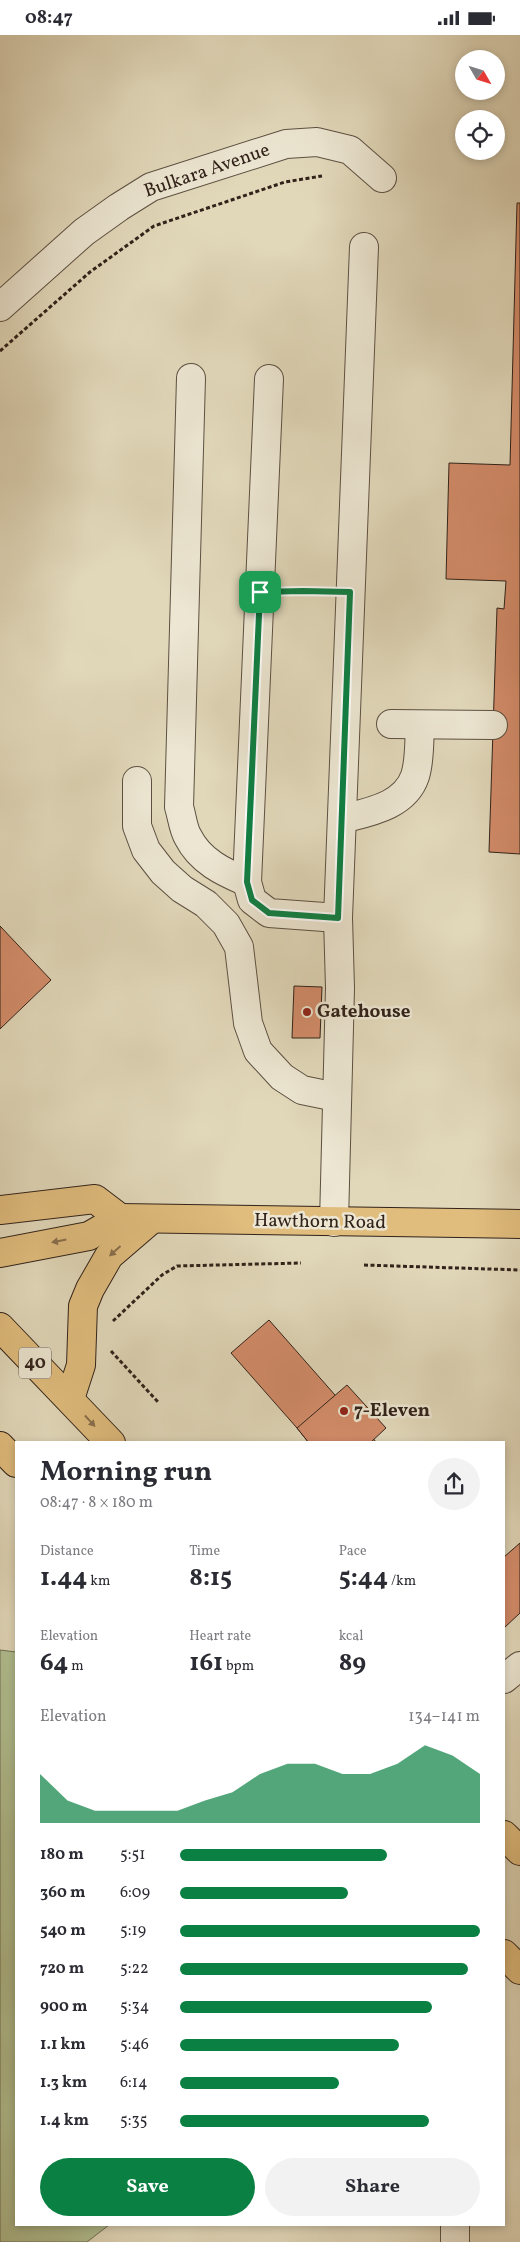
<!DOCTYPE html>
<html lang="en">
<head>
<meta charset="utf-8">
<style>
  :root { --surface:#fff; --page:#f2f2f3; --text:#2b2b33; --muted:#7c7c81; --accent:#0b8043 }
  body { margin:0; font-family:Vollkorn,serif; background:var(--page); color:var(--text); height:100vh; display:flex; flex-direction:column; font-size:19px; white-space:nowrap }
  * { box-sizing:border-box; margin:0 }
  p { font-size:16px; color:var(--muted) }
  .icon { flex:none; width:28px; height:28px; fill:none; stroke:currentColor; stroke-width:2; stroke-linecap:round; stroke-linejoin:round }
  .map { position:relative; flex:1; overflow:hidden }
  .panel { position:absolute; left:15px; top:1406px; width:490px; height:785px; display:flex; flex-direction:column; background:var(--surface); border-radius:0px; box-shadow:0 2px 8px #0003 }
  .panel>* { flex:none }
  .needle { width:32px; rotate:129deg }
  .fabs { position:absolute; left:455px; top:15px; display:grid; gap:10px }
  .fabs a { display:grid; place-items:center; width:50px; height:50px; border-radius:50%; background:var(--surface); box-shadow:0 2px 8px #0003; font-size:25px }
  .pin { position:absolute; display:grid; place-items:center; width:42px; height:42px; color:#fff; margin:-21px; border-radius:10px; box-shadow:0 2px 8px #0006 }
  .round { display:grid; place-items:center; flex:none; width:52px; height:52px; border-radius:26px; background:var(--page) }
  .head { display:flex; align-items:center; justify-content:space-between; height:85px; padding:0 25px }
  h1 { font-size:28px; font-weight:700; line-height:38px }
  .stats { display:grid; grid-template-columns:repeat(3,1fr); gap:8px; height:85px; padding:5px 25px }
  .stats div { display:grid; align-content:center }
  .stats b { font-size:25px; font-weight:700 }
  .stats small { font-size:14px; font-weight:400 }
  .stats p { font-size:14px }
  .chart { height:140px; padding:10px 25px }
  .chart p { display:flex; justify-content:space-between }
  .chart svg { width:100%; height:90px; margin-top:5px; fill:var(--accent); opacity:.7 }
  .button { display:flex; gap:10px; margin-top:auto; padding:10px 25px }
  .button a { flex:1; height:58px; border-radius:30px; background:var(--accent); color:#fff; font-size:20px; font-weight:700; line-height:58px; text-align:center }
  .button a+a { background:var(--page); color:var(--text) }
  ul { padding:0 25px; list-style:none; font-size:16px }
  li { display:grid; grid-template-columns:80px 60px 1fr; align-items:center; height:38px }
  li i { height:12px; border-radius:6px; background:var(--accent) }
  .status { display:flex; justify-content:space-between; align-items:center; height:35px; padding:0 25px; background:var(--surface); direction:ltr }
  .status svg { height:14px; fill:currentColor }
  .map>svg:first-child { display:block }
  .green { fill:#b1bf91; stroke:#717056 }
  .building { fill:#d38c6a; stroke:#31221a }
  .lines { fill:none; stroke-linecap:round; stroke-linejoin:round }
  .minor-casing { stroke:#5d5042; stroke-width:30 }
  .major-casing { stroke:#31221a; stroke-width:30 }
  .highway-casing { stroke:#31221a; stroke-width:30 }
  .path { stroke:#31221a; stroke-width:3; stroke-dasharray:4 2.5; stroke-linecap:butt }
  .minor { stroke:#ece6d2; stroke-width:28 }
  .major { stroke:#e0bc7d; stroke-width:28 }
  .highway { stroke:#e0bc7d; stroke-width:28 }
  .oneway { fill:#886f4c }
  .route-casing { stroke:#fff; stroke-width:10 }
  .route { stroke:#0b8043; stroke-width:6 }
  .poi-dot { fill:#8f2418; stroke:#ece6d2; stroke-width:2 }
  .labels { text-anchor:middle; dominant-baseline:central; stroke-width:5; stroke-linejoin:round; paint-order:stroke }
  .shield { fill:#ece6d2; stroke:#695d51; stroke-width:1 }
  .shield-label { font-size:18px; font-weight:bold; fill:#31221a }
  .street-label { font-size:19px; fill:#31221a; stroke:#ece6d2 }
  .poi-label { font-size:19px; font-weight:bold; fill:#31221a; stroke:#ece6d2; text-anchor:start }
</style>
</head>
<body>
<div class="status"><b>08:47</b><svg viewBox="0 0 49 12"><path d="M0 12V9h3v3zM5 12V6h3v6zM10 12V3h3v9zM15 12V0h3v12zM26 1h20v11H26zM47 4h2v5h-2z"/></svg></div>
<div class="map">
<svg width="520" height="2207" viewBox="0 0 520 2207">
  <rect width="100%" height="100%" fill="#e1d8ba"/>
  <filter id="stains"><feTurbulence type="fractalNoise" baseFrequency=".004" numOctaves="4"/><feColorMatrix values="0 0 0 0 .2 0 0 0 0 .09 0 0 0 0 .02 0 0 0 .5 -.17"/></filter>
  <radialGradient id="worn" r=".72"><stop offset=".6" stop-color="#630" stop-opacity="0"/><stop offset="1" stop-color="#630" stop-opacity=".3"/></radialGradient>
  <path class="green" d="M0 1615 16 1617V2190H109L87 2207H0Z"/>
  <g class="building">
    <path d="M517 168H520V819L489 817 497 573 504 574 506 546 446 544 449 428 510 430Z"/>
    <path d="M0 891 51 945 0 994Z"/>
    <path d="M294 951 322 952 320 1003H292Z"/>
    <path d="M269 1285 335 1360 377 1408H309L297 1393 231 1318Z"/>
    <path d="M347 1350 386 1393 370 1408H309L297 1393Z"/>
    <path d="M520 1508V1578L504 1593V1522Z"/>
  </g>
  <g class="lines">
    <g class="minor-casing">
      <g id="minor">
        <path d="M0 272 84 197 119 172 151 152 286 109 317 107 350 115 382 143"/>
        <path d="M191 343 179 772C182 781 183 794 188 802 200 826 223 837 247 847"/>
        <path d="M269 344 247 847 252 865 269 878 338 883"/>
        <path d="M391 689 493 690"/>
        <path d="M137 746V791L146 815 163 837 182 854 206 869 226 889 239 912 248 988 258 1016 282 1042 302 1055 336 1062"/>
        <path d="M342 784C369 777 405 771 415 741 420 726 419 706 420 690"/>
        <path d="M334 1187 340 953 338 883 364 212"/>
        <path d="M504 1644 520 1631"/>
        <path d="M455 2190V2207"/>
      </g>
    </g>
    <g class="major-casing">
      <g id="major">
        <path d="M0 1175 95 1164 120 1183"/>
        <path d="M0 1218 89 1201 120 1183 520 1189"/>
        <path d="M70 1364 81 1330 83 1271 90 1254 109 1221 152 1184"/>
      </g>
    </g>
    <g class="highway-casing">
      <g id="highway">
        <path d="M0 1292 111 1408"/>
        <path d="M0 1411 16 1428"/>
        <path d="M504 1800 520 1816"/>
        <path d="M504 1919 520 1935"/>
      </g>
    </g>
    <g class="path">
      <path d="M0 316 90 237 154 191 285 147 322 141"/>
      <path d="M288 556 321 557"/>
      <path d="M364 1230 520 1235"/>
      <path d="M113 1286 162 1240 177 1231 301 1228"/>
      <path d="M111 1316 158 1367"/>
    </g>
    <use href="#minor" class="minor"/>
    <use href="#major" class="major"/>
    <use href="#highway" class="highway"/>
  </g>
  <defs><path id="oneway-solid" d="M-6-.8H1V-3.2L6.5 0L1 3.2V.8H-6Z" transform="scale(1.25)"/></defs>
  <g class="oneway">
    <use href="#oneway-solid" transform="translate(59 1206) rotate(169)"/>
    <use href="#oneway-solid" transform="translate(115 1216) rotate(138)"/>
    <use href="#oneway-solid" transform="translate(90 1386) rotate(47)"/>
  </g>
  <g class="lines">
    <g class="route-casing">
      <path id="route" d="M303 556 350 557 338 883 269 878 252 865 247 847 260 557Z"/>
    </g>
    <use href="#route" class="route"/>
  </g>
  <g class="poi-dot">
    <circle cx="307" cy="977" r="5"/>
    <circle cx="344" cy="1376" r="5"/>
  </g>
  <g class="labels">
    <rect class="shield" x="19" y="1312.5" width="32" height="31" rx="4"/>
    <g class="shield-label">
      <text x="35" y="1328">40</text>
    </g>
    <g class="street-label">
      <text transform="translate(207 136) rotate(-19)">Bulkara Avenue</text>
      <text transform="translate(320 1187) rotate(1)">Hawthorn Road</text>
    </g>
    <g class="poi-label">
      <text x="317" y="977">Gatehouse</text>
      <text x="354" y="1376">7-Eleven</text>
    </g>
  </g>
  <rect width="100%" height="100%" filter="url(#stains)"/>
  <rect width="100%" height="100%" fill="url(#worn)"/>
</svg>
<div class="fabs">
<a><svg class="needle" viewBox="-14 -14 28 28"><path d="M0-13l5 13h-10z" fill="#e53935"/><path d="M0 13l5-13h-10z" fill="#7c7c81"/></svg></a>
<a><svg class="icon" aria-label="locate" viewBox="0 0 24 24"><circle cx="12" cy="12" r="6"/><path d="M12 2v4M12 18v4M2 12h4M18 12h4"/></svg></a>
</div>
<div class="pin" style="left:260px;top:557px;background:#1e9e55"><svg class="icon" aria-label="arrive" viewBox="0 0 24 24"><path d="M6 21V4h12l-3 4 3 4H6"/></svg></div>
<section class="panel">
<div class="head"><div><h1>Morning run</h1><p>08:47 · 8 × 180 m</p></div><a class="round"><svg class="icon" aria-label="share" viewBox="0 0 24 24"><path d="M12 15V3M7 8l5-5 5 5M5 13v7h14v-7"/></svg></a></div>
<div class="stats">
<div><p>Distance</p><b>1.44<small> km</small></b></div>
<div><p>Time</p><b>8:15</b></div>
<div><p>Pace</p><b>5:44<small> /km</small></b></div>
</div>
<div class="stats">
<div><p>Elevation</p><b>64<small> m</small></b></div>
<div><p>Heart rate</p><b>161<small> bpm</small></b></div>
<div><p>kcal</p><b>89</b></div>
</div>
<div class="chart"><p><span>Elevation</span>134–141 m</p>
<svg viewBox="0 0 160 44" preserveAspectRatio="none"><path d="M0 44V20L10 33L20 38L30 38L40 38L50 38L60 33L70 29L80 20L90 15L100 15L110 20L120 20L130 15L140 6L150 11L160 20V44z"/></svg>
</div>
<ul>
<li><b>180 m</b>5:51<i style="width:69%"></i></li>
<li><b>360 m</b>6:09<i style="width:56%"></i></li>
<li><b>540 m</b>5:19<i style="width:100%"></i></li>
<li><b>720 m</b>5:22<i style="width:96%"></i></li>
<li><b>900 m</b>5:34<i style="width:84%"></i></li>
<li><b>1.1 km</b>5:46<i style="width:73%"></i></li>
<li><b>1.3 km</b>6:14<i style="width:53%"></i></li>
<li><b>1.4 km</b>5:35<i style="width:83%"></i></li>
</ul>
<div class="button"><a>Save</a><a>Share</a></div>
</section>
</div>
</body>
</html>
